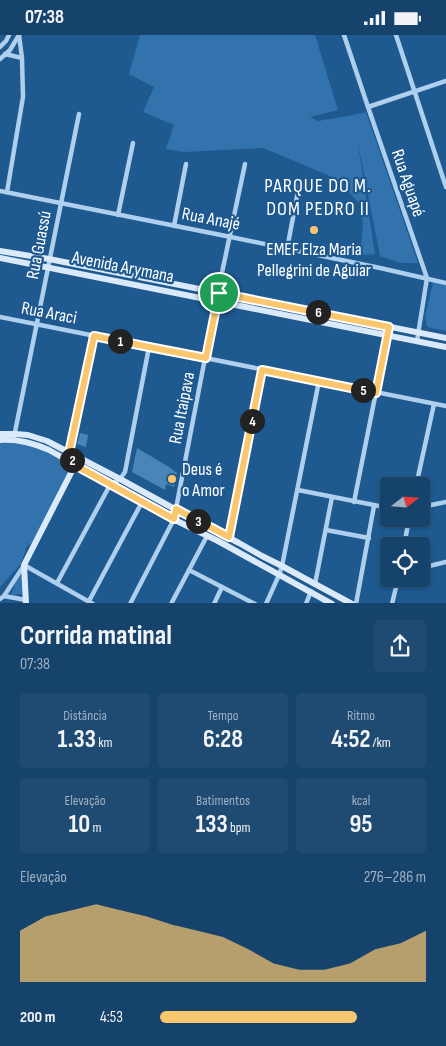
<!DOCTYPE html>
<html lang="pt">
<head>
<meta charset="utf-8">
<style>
  :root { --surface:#16436c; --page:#1f4a72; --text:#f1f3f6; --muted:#9eb0c2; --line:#355c7f; --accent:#fbc76e }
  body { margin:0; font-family:"Sofia Sans Condensed",sans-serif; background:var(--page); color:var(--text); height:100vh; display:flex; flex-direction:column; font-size:19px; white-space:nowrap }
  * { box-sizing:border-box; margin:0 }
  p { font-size:16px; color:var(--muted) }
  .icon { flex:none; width:28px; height:28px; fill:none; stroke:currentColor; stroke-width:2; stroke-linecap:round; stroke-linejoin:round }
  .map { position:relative; height:568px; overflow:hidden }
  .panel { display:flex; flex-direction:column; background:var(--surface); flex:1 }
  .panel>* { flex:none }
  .needle { width:32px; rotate:73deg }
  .tools { position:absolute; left:380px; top:442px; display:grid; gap:10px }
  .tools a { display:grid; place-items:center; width:50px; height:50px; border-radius:5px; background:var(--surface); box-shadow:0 1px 4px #0004,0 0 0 1px var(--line); font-size:25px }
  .pin { position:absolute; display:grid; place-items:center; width:42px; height:42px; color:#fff; margin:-21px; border:2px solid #fff; border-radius:50%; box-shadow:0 1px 5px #0007 }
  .km { position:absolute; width:25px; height:25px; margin:-12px; border-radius:50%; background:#222; color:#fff; font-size:14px; line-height:25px; text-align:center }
  .round { display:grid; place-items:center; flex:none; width:52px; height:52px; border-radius:5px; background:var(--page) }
  .headline { display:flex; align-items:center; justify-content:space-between; height:85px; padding:0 20px }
  h1 { font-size:28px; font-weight:700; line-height:38px }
  .stats { display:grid; grid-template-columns:repeat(3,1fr); gap:8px; height:85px; padding:5px 20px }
  .stats div { display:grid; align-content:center; border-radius:5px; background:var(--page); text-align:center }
  .stats b { font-size:25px; font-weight:700 }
  .stats small { font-size:14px; font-weight:400 }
  .stats p { font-size:14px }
  .chart { height:140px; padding:10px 20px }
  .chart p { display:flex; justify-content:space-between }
  .chart svg { width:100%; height:90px; margin-top:5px; fill:var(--accent); opacity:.7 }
  ul { padding:0 20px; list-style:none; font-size:16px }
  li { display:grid; grid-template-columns:80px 60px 1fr; align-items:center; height:38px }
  li i { height:12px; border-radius:6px; background:var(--accent) }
  .status { display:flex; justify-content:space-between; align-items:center; height:35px; padding:0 25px; background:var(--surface); direction:ltr }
  .status svg { height:14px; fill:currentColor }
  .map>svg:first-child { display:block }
  .green { fill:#3273ad }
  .building { fill:#4b85b8 }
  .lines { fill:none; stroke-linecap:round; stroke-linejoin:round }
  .street { stroke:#aecfed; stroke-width:4.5 }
  .secondary { stroke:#daeafa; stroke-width:6 }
  .route-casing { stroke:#fff; stroke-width:10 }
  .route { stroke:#fbc76e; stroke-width:6 }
  .poi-dot { fill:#fbc76e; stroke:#1e5990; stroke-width:2 }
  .labels { text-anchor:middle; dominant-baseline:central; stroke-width:4.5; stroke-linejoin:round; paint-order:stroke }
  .street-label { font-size:18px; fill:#fff; stroke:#1e5990 }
  .poi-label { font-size:18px; fill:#fff; stroke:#1e5990 }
  .quarter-label { font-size:20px; letter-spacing:1px; fill:#fff; stroke:#1e5990 }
</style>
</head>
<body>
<div class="status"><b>07:38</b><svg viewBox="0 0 49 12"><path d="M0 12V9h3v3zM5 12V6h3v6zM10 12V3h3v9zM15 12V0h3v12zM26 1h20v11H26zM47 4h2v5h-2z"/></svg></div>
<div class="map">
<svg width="446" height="569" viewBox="0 0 446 569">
  <rect width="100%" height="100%" fill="#1e5990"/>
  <g class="green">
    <path d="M140 0H315L338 75 310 82 318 86 353 80 366 77 418 228H400L380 221 357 103 375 219 360 220 363 189 359 168 337 144 263 113 184 117 166 114 174 90 143 77 154 52 129 39Z"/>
    <path d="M433 247 446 251V296L427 292 425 282Z"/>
    <path d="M0 408C31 408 45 416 72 430L34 507 27 511 21 529 0 552Z"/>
    <path d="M21 541 24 543V552L22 559 11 560 16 546Z"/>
  </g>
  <g class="building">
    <path d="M80 398 88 400 86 412 77 409Z"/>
    <path d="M137 413 169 432 177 438 174 452 166 449 165 455 132 437Z"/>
  </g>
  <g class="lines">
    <g class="street">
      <path d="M344 0 368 72 427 243 417 306"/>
      <path d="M396 0 446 152"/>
      <path d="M0 12 6 6 9 0"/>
      <path d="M5 19 22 23"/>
      <path d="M0 24 10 15 19 0"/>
      <path d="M368 72 446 46"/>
      <path d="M0 156 231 202 380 233 446 248"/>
      <path d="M7 157 23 62 22 23 19 0"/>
      <path d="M118 180 133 108"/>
      <path d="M174 191 186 129"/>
      <path d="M287 214 299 151"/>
      <path d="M0 282 446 371"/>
      <path d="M14 402 79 79"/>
      <path d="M69 418 94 301"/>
      <path d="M416 451 434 369"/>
      <path d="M298 455 389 473"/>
      <path d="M354 467 389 292"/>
      <path d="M421 472 446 467"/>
      <path d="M326 495 369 503"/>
      <path d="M229 502 263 335"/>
      <path d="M404 511 409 484"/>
      <path d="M24 530 93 569"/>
      <path d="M421 533 446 527"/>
      <path d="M189 535 255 569"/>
      <path d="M57 548 110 450 120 444 125 437 149 312"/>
      <path d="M315 549 332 462"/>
      <path d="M4 561 26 565"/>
      <path d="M0 564 4 561 23 532"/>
      <path d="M89 566 142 467"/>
      <path d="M130 569 174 484 216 266 245 129"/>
      <path d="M171 569 207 501"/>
      <path d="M214 569 222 552"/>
      <path d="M266 569 279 540 282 531 319 346"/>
      <path d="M306 569 311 556"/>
      <path d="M356 569 374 471"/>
      <path d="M392 569 398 544"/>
    </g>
    <g class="secondary">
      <path d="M0 216 49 224 446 303"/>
      <path d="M0 223 446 312"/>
      <path d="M0 399H15L28 400 47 406 120 444 171 472 239 508 262 521 282 531 315 549 352 569"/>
      <path d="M0 405C18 404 33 408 49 415L177 486 218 506 332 569"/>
      <path d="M26 569 24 530 75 430 74 428"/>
    </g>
  </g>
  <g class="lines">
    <g class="route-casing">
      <path id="route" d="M219 258 389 292 376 358 262 335 229 502 176 474 174 484 75 430 69 418 94 301 149 312 206 323Z"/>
    </g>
    <use href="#route" class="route"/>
  </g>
  <g class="poi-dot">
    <circle cx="314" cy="195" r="5"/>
    <circle cx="172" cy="444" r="5"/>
  </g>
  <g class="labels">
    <g class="street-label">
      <text transform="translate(408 148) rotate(71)">Rua Aguapé</text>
      <text transform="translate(211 184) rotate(11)">Rua Anajé</text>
      <text transform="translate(39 210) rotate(-79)">Rua Guassú</text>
      <text transform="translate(123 232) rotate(11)">Avenida Arymana</text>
      <text transform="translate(49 278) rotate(11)">Rua Araci</text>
      <text transform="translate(182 373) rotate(-79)">Rua Itaipava</text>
    </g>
    <g class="poi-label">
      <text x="314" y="214">EMEF Elza Maria<tspan x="314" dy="21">Pellegrini de Aguiar</tspan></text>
      <text x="182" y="434" text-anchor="start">Deus é<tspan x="182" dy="21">o Amor</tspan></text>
    </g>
    <g class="quarter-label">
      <text x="318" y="151">PARQUE DO M.<tspan x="318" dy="23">DOM PEDRO II</tspan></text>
    </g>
  </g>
</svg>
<div class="tools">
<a><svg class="needle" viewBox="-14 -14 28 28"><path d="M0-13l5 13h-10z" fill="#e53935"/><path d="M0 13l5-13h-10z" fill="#9eb0c2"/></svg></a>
<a><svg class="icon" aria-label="locate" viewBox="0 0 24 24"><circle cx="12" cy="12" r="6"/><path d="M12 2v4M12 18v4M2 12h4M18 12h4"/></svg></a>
</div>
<div class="pin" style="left:219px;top:258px;background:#1e9e55"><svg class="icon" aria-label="arrive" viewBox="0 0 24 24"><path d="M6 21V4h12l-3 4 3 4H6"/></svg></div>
<b class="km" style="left:120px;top:306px">1</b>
<b class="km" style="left:72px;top:425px">2</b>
<b class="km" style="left:198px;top:486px">3</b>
<b class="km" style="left:252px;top:386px">4</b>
<b class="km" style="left:363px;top:355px">5</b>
<b class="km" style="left:318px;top:277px">6</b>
</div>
<section class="panel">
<div class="headline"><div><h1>Corrida matinal</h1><p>07:38</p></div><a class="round"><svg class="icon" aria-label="share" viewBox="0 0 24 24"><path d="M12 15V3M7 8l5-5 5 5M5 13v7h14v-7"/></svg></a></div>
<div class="stats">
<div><p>Distância</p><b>1.33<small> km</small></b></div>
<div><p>Tempo</p><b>6:28</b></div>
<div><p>Ritmo</p><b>4:52<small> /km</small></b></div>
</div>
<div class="stats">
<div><p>Elevação</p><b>10<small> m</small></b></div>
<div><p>Batimentos</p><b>133<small> bpm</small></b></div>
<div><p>kcal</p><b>95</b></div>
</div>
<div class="chart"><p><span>Elevação</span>276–286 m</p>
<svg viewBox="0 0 160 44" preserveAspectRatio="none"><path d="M0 44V19L10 12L20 9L30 6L40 9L50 12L60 16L70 19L80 22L90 28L100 35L110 38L120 38L130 35L140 28L150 25L160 19V44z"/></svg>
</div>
<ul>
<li><b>200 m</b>4:53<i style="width:74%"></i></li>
</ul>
</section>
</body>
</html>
